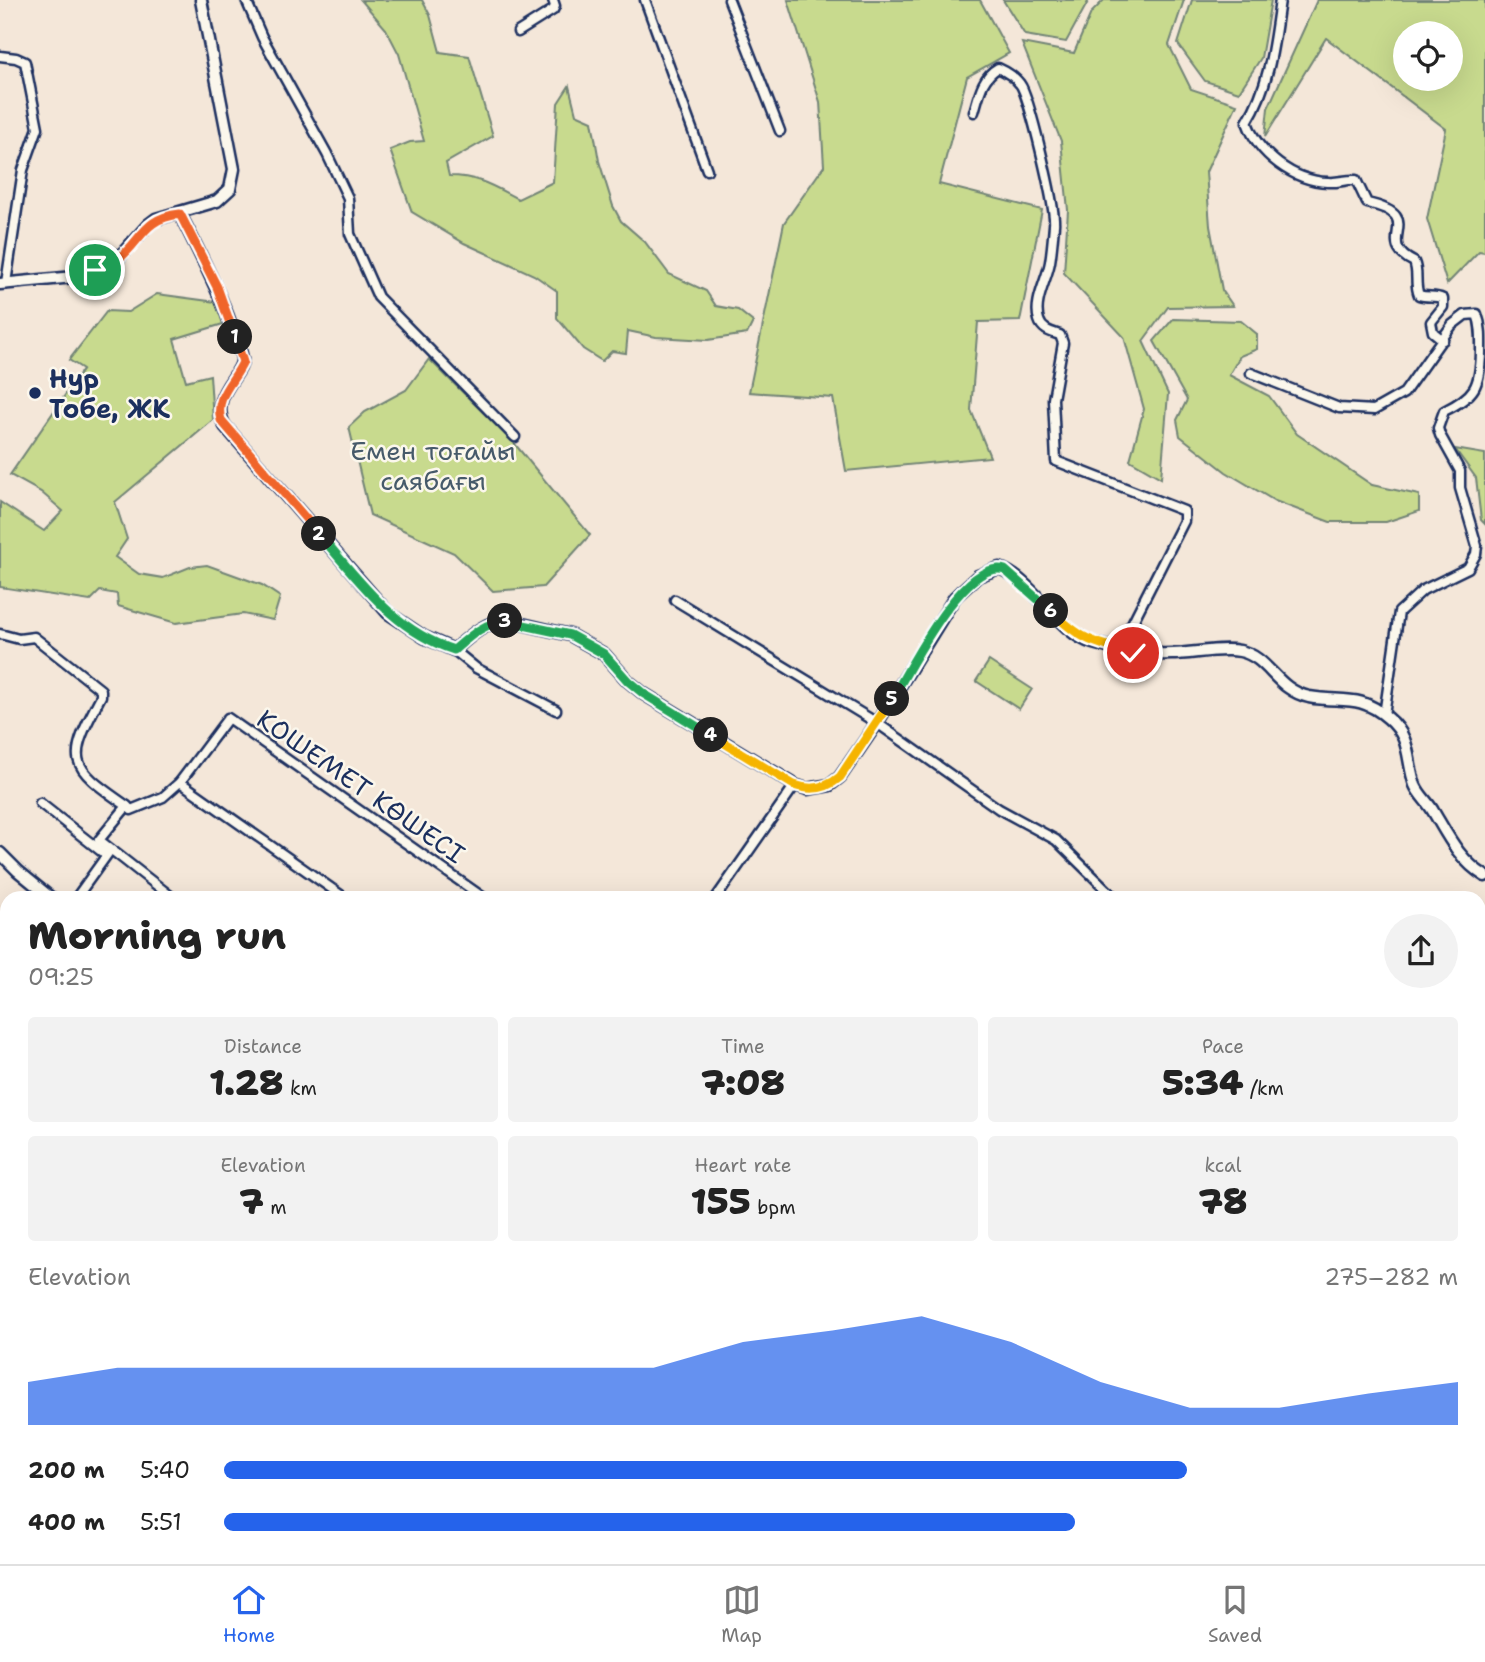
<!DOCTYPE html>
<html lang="en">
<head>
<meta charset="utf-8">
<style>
  :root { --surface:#fff; --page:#f2f2f2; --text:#222; --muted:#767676; --line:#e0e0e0; --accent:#2563eb }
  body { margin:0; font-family:"Shantell Sans",sans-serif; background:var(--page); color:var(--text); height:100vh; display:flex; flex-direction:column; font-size:26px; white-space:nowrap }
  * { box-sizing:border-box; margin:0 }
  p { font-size:23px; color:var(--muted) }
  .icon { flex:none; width:38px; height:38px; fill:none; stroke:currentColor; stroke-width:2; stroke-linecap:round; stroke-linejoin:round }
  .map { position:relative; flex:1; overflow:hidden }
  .drawer { position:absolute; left:0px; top:891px; width:1486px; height:674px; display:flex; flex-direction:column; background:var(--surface); border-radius:21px 21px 0 0; box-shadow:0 7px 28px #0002 }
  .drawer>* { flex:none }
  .controls { position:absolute; left:1393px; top:21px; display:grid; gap:14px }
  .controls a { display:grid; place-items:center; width:70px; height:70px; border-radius:50%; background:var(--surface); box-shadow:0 7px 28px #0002; font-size:35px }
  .pin { position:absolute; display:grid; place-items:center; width:60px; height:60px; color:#fff; margin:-30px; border:4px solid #fff; border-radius:50%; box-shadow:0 2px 7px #0007 }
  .km { position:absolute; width:35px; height:35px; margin:-18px; border-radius:50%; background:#222; color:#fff; font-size:19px; line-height:35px; text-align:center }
  .round { display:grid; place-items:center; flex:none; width:74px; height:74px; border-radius:37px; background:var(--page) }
  .headline { display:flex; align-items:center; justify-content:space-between; height:119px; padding:0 28px }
  h1 { font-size:38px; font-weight:800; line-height:52px }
  .metrics { display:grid; grid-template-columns:repeat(3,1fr); gap:10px; height:119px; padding:7px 28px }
  .metrics div { display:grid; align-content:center; border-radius:7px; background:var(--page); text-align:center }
  .metrics b { font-size:35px; font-weight:800 }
  .metrics small { font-size:19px; font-weight:400 }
  .metrics p { font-size:19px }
  .chart { height:196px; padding:14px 28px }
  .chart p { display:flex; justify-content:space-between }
  .chart svg { width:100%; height:126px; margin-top:7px; fill:var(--accent); opacity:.7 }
  ul { padding:0 28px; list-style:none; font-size:23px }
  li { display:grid; grid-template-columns:112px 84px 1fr; align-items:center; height:52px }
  li i { height:18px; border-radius:9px; background:var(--accent) }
  .tab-bar { display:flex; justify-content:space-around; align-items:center; height:98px; border-top:2px solid var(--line); background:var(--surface); font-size:19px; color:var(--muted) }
  .tab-bar a { display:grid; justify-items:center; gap:4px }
  .tab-bar .selected { color:var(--accent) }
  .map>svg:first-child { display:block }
  .green { fill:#c8da8e; stroke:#728476; stroke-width:2; fill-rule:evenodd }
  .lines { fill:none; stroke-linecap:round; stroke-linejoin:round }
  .river { stroke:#91ccf1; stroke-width:14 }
  .minor-tunnel { stroke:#c9c2c0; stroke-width:8; stroke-dasharray:8 4; stroke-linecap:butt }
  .minor-casing { stroke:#1b2f5e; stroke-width:13 }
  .tertiary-casing { stroke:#1b2f5e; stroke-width:15 }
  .minor { stroke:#fbf7ec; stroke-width:8 }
  .tertiary { stroke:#fbf7ec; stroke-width:10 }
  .split-1-casing { stroke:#fff; stroke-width:14 }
  .split-2-casing { stroke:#fff; stroke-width:14 }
  .split-3-casing { stroke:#fff; stroke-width:14 }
  .split-4-casing { stroke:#fff; stroke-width:14 }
  .split-5-casing { stroke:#fff; stroke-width:14 }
  .split-6-casing { stroke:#fff; stroke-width:14 }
  .split-7-casing { stroke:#fff; stroke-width:14 }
  .split-1 { stroke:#f0652b; stroke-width:9 }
  .split-2 { stroke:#f0652b; stroke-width:9 }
  .split-3 { stroke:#22a559; stroke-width:9 }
  .split-4 { stroke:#22a559; stroke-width:9 }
  .split-5 { stroke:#f5b400; stroke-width:9 }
  .split-6 { stroke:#22a559; stroke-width:9 }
  .split-7 { stroke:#f5b400; stroke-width:9 }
  .poi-dot { fill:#1b2f5e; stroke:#fbf7ec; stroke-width:2.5 }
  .labels { text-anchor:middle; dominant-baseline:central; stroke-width:5; stroke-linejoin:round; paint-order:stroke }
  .poi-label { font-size:26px; font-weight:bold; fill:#1b2f5e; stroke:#fbf7ec; text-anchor:start }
  .park-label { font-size:26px; fill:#465a6a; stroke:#fbf7ec }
  .street-label { font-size:26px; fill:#1b2f5e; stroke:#fbf7ec }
</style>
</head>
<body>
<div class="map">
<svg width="1485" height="1564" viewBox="0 0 1485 1564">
  <rect width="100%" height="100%" fill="#f4e7d9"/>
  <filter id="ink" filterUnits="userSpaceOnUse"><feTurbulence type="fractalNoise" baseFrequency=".0143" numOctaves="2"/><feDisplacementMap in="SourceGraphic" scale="14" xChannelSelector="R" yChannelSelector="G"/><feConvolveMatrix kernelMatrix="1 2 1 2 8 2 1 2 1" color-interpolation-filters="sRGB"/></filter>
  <g filter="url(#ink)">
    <g class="green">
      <path d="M361 0H422L430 15 440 52 469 56 493 136 446 163 449 176C478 176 493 186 518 199L553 182 558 103 569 86 576 114 592 121 599 161 613 206 621 221 645 242 669 274 706 291 716 306 738 310 753 322 747 334 708 340 656 337 628 331 626 353 612 351 602 361 583 349 557 318V291L534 275 464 243 412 212 390 150 410 142 424 141 399 54 386 29Z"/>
      <path d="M788 0H980L1009 53 967 77 939 184 1042 210 1020 321 978 322 971 410 990 457 846 471 833 398 749 392 784 223 824 166 820 102Z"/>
      <path d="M1003 0H1089L1066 42 1025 35Z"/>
      <path d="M1104 0H1184L1169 45 1191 89 1237 104 1206 172 1210 226 1222 290 1233 306 1168 307 1143 341 1168 394 1161 478 1130 460 1144 409 1124 337 1064 273 1068 210 1061 141 1022 43 1074 53 1091 13Z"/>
      <path d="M1192 0H1271L1261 58 1239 92 1205 81 1178 44Z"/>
      <path d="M1317 0H1485V252L1479 251 1447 284 1427 219 1446 129 1326 38 1265 137 1268 108ZM1405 33H1451V79H1405Z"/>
      <path d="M157 294 216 302 223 324 174 339 186 381 210 375 213 420 115 502 127 539 115 557 139 574 163 578 190 567 207 565 262 585 280 597 273 620 243 614 176 623 118 606 117 594 100 591 90 601 0 587V502L44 531 63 511 41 492 10 475 83 369 69 360 107 311 128 312Z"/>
      <path d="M1173 319 1241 321 1257 334V349L1240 356 1229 375 1269 396 1297 434 1372 485 1419 495V511L1386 522H1330L1275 501 1226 472 1180 436 1177 420 1187 400 1154 341Z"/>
      <path d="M429 359 514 443 590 535 543 587 493 591 454 553 370 515 349 427 365 412 406 390Z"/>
      <path d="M1455 449 1485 454V524L1481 520 1476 478Z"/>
      <path d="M989 661 1032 689 1019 709 976 681Z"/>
    </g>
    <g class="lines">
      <g class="river">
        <path d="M0 1002 7 1004"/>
        <path d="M1070 1558 1082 1564"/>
      </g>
      <path class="minor-tunnel" d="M1479 1458 1485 1459"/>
      <g class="minor-casing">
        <g id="minor">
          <path d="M246 0 262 37 327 154 348 198 350 234 378 297 515 437"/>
          <path d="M645 0 707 170"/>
          <path d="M729 0 780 131"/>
          <path d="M1280 0C1274 42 1270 85 1247 122 1258 154 1293 181 1328 182 1338 183 1347 179 1356 180L1367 203C1430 217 1371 241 1414 262 1419 273 1414 284 1419 295 1428 298 1435 295 1443 299V307L1431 322 1433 332 1443 340"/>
          <path d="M518 32 553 10 555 6 553 0"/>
          <path d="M0 56 16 58 25 62 38 128 23 170 6 283"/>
          <path d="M974 112C979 95 982 77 998 68 1007 72 1014 76 1020 84 1029 95 1056 209 1054 225 1053 237 1052 250 1050 262 1047 280 1033 302 1039 320 1042 330 1051 332 1060 335L1063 343 1053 399 1056 461 1184 511V521L1119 649"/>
          <path d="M1251 373 1339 408 1374 410 1404 393 1452 325 1465 315 1477 314C1482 327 1481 340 1481 353 1480 386 1475 396 1444 411L1438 428 1440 435 1460 471V488L1477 546 1476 554 1468 568 1423 590 1399 612 1384 715"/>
          <path d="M675 600 877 723 999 809 1056 840 1115 898"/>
          <path d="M0 634 19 639 34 637 101 690V696C67 761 66 764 127 806"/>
          <path d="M454 650 476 668 556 710"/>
          <path d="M180 782 345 898"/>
          <path d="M40 803 106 855"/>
          <path d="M76 898 109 852"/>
          <path d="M173 898 99 840 127 806 131 810 163 797 180 782 228 718 484 898"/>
          <path d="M716 898 795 785"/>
          <path d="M0 1057 7 1055"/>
          <path d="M0 1168 7 1171"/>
          <path d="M1479 1482 1485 1483"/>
          <path d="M55 1558 56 1559"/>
          <path d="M179 1558 187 1564"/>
          <path d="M446 1558 460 1564"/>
          <path d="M753 1558 767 1564"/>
          <path d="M1280 1558 1284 1564"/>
          <path d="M327 1564 330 1558"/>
          <path d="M618 1564 621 1558"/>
          <path d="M821 1564 825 1558"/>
          <path d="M867 1564V1558"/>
        </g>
      </g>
      <g class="tertiary-casing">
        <g id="tertiary">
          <path d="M180 214C198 250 216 284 230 322 234 333 240 346 242 358 245 374 207 395 225 426L388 613 424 637 454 650C469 637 485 622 505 620L570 635 604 654 628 681 644 694 795 785 807 789 830 785 840 777 877 723 955 597 978 576 999 568C1033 579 1058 633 1093 643 1119 651 1145 655 1172 654 1192 654 1221 647 1240 651 1269 657 1276 690 1309 697 1342 703 1359 693 1388 718 1412 738 1406 759 1415 785 1419 795 1428 802 1433 811 1448 836 1459 860 1485 876"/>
          <path d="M0 284 74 277 115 262 148 225 156 219 217 201 230 189 234 169 201 0"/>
          <path d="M0 853 18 871 51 898"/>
          <path d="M0 1399 7 1386"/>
        </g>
      </g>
      <use href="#minor" class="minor"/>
      <use href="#tertiary" class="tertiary"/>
    </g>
  </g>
  <g class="lines" filter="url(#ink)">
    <g class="split-1-casing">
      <path id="split-1" d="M95 270C102 268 110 265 116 261 142 242 142 218 180 214L217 287 235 337"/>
    </g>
    <g class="split-2-casing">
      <path id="split-2" d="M235 337 243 362C235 381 214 396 221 420L319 534"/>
    </g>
    <g class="split-3-casing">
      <path id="split-3" d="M319 534C360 581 393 630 454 650 469 637 485 622 505 621"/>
    </g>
    <g class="split-4-casing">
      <path id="split-4" d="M505 621 570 635 604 654 628 681 644 694 711 735"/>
    </g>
    <g class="split-5-casing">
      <path id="split-5" d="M711 735 794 785C811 791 826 789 840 777L892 699"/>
    </g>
    <g class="split-6-casing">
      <path id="split-6" d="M892 699C909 670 965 557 1005 570L1051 611"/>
    </g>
    <g class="split-7-casing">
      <path id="split-7" d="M1051 611C1083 641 1091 642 1133 653"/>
    </g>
    <use href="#split-1" class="split-1"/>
    <use href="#split-2" class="split-2"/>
    <use href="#split-3" class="split-3"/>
    <use href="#split-4" class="split-4"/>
    <use href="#split-5" class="split-5"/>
    <use href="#split-6" class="split-6"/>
    <use href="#split-7" class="split-7"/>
  </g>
  <circle class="poi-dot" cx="35" cy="393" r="7"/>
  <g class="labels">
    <g class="poi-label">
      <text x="49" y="378">Нур<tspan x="49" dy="30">Тобе, ЖК</tspan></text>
    </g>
    <g class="park-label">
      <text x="433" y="450">Емен тоғайы<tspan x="433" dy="30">саябағы</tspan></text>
    </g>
    <g class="street-label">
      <text transform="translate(361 786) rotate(35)">КОШЕМЕТ КӨШЕСІ</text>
    </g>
  </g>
</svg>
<div class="controls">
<a><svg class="icon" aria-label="locate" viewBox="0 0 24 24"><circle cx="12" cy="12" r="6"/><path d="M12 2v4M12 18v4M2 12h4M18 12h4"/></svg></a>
</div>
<div class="pin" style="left:95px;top:270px;background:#1e9e55"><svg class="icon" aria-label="arrive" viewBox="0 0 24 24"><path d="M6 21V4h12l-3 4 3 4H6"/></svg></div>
<div class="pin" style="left:1133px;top:653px;background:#d93025"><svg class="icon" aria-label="check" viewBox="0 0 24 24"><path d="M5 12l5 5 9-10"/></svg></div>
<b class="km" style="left:235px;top:337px">1</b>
<b class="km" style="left:319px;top:534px">2</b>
<b class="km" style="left:505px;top:621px">3</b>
<b class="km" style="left:711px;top:735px">4</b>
<b class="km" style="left:892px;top:699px">5</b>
<b class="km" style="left:1051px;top:611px">6</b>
<section class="drawer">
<div class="headline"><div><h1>Morning run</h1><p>09:25</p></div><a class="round"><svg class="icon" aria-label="share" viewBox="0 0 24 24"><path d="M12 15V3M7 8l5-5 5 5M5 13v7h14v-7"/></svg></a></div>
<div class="metrics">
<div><p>Distance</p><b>1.28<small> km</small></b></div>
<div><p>Time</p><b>7:08</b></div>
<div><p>Pace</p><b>5:34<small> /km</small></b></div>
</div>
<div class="metrics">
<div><p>Elevation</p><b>7<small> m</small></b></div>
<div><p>Heart rate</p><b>155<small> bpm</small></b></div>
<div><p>kcal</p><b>78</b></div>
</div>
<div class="chart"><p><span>Elevation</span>275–282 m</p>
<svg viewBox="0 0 160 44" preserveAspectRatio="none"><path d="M0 44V29L10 24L20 24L30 24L40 24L50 24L60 24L70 24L80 15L90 11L100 6L110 15L120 29L130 38L140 38L150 33L160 29V44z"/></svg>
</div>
<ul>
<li><b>200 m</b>5:40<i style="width:78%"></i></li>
<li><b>400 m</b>5:51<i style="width:69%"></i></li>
</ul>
</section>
</div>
<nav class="tab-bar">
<a class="selected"><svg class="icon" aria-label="home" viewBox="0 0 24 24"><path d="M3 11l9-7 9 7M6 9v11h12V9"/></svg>Home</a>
<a><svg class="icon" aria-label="map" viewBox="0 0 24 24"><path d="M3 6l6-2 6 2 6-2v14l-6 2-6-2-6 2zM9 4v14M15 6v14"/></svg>Map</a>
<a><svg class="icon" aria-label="saved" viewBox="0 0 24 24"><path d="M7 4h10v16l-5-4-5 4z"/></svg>Saved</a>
</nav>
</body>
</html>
